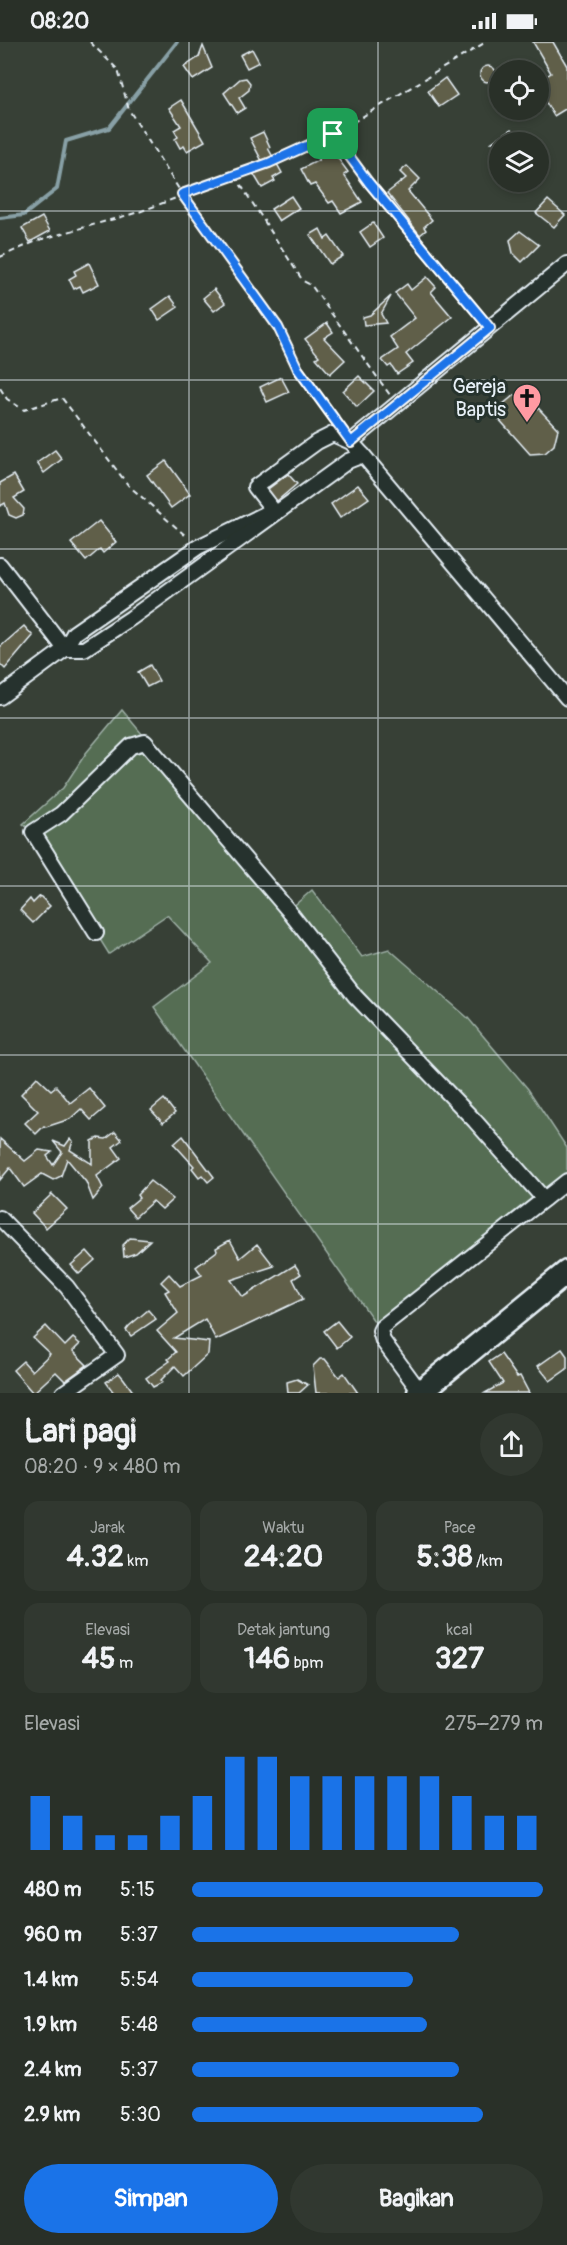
<!DOCTYPE html>
<html lang="id">
<head>
<meta charset="utf-8">
<style>
  :root { --surface:#293028; --page:#313830; --text:#f1f3f6; --muted:#a5a9a8; --line:#454b45; --accent:#1a73e8 }
  body { margin:0; font-family:Pangolin,sans-serif; background:var(--page); color:var(--text); height:100vh; display:flex; flex-direction:column; font-size:22px; white-space:nowrap }
  * { box-sizing:border-box; margin:0 }
  p { font-size:20px; color:var(--muted) }
  .icon { flex:none; width:33px; height:33px; fill:none; stroke:currentColor; stroke-width:2; stroke-linecap:round; stroke-linejoin:round }
  .map { position:relative; height:1351px; overflow:hidden }
  .details { display:flex; flex-direction:column; background:var(--surface); flex:1 }
  .details>* { flex:none }
  .tools { position:absolute; left:489px; top:18px; display:grid; gap:12px }
  .tools a { display:grid; place-items:center; width:60px; height:60px; border-radius:50%; background:var(--surface); box-shadow:0 3px 9px #0003,0 0 0 2px var(--line); font-size:30px }
  .pin { position:absolute; display:grid; place-items:center; width:51px; height:51px; color:#fff; margin:-26px; border-radius:12px; box-shadow:0 3px 9px #0006 }
  .round { display:grid; place-items:center; flex:none; width:63px; height:63px; border-radius:32px; background:var(--page) }
  .head { display:flex; align-items:center; justify-content:space-between; height:102px; padding:0 24px }
  h1 { font-size:33px; font-weight:800; line-height:45px }
  .metrics { display:grid; grid-template-columns:repeat(3,1fr); gap:9px; height:102px; padding:6px 24px }
  .metrics div { display:grid; align-content:center; border-radius:15px; background:var(--page); text-align:center }
  .metrics b { font-size:30px; font-weight:800 }
  .metrics small { font-size:16px; font-weight:400 }
  .metrics p { font-size:16px }
  .chart { height:168px; padding:12px 24px }
  .chart p { display:flex; justify-content:space-between }
  .chart svg { width:100%; height:108px; margin-top:6px; stroke:var(--accent); stroke-width:6 }
  .cta { display:flex; gap:12px; margin-top:auto; padding:12px 24px }
  .cta a { flex:1; height:69px; border-radius:36px; background:var(--accent); color:#fff; font-size:24px; font-weight:800; line-height:69px; text-align:center }
  .cta a+a { background:var(--page); color:var(--text) }
  ul { padding:0 24px; list-style:none; font-size:20px }
  li { display:grid; grid-template-columns:96px 72px 1fr; align-items:center; height:45px }
  li i { height:15px; border-radius:8px; background:var(--accent) }
  .status { display:flex; justify-content:space-between; align-items:center; height:42px; padding:0 30px; background:var(--surface); direction:ltr }
  .status svg { height:16px; fill:currentColor }
  .map>svg:first-child { display:block }
  .green { fill:#546d53; stroke:#9eafa6; stroke-width:1.5 }
  .lines { fill:none; stroke-linecap:round; stroke-linejoin:round }
  .stream { stroke:#88a0a6; stroke-width:4 }
  .building { fill:#605e4a; stroke:#e8f1f8; stroke-width:1.5 }
  .service-casing { stroke:#e8f1f8; stroke-width:11 }
  .minor-casing { stroke:#e8f1f8; stroke-width:18 }
  .primary-casing { stroke:#e8f1f8; stroke-width:27 }
  .path { stroke:#e8f1f8; stroke-width:2; stroke-dasharray:6 4.5; stroke-linecap:butt }
  .service { stroke:#26332d; stroke-width:7 }
  .minor { stroke:#26332d; stroke-width:14 }
  .primary { stroke:#26332d; stroke-width:22 }
  .route-casing { stroke:#fff; stroke-width:12 }
  .route { stroke:#1a73e8; stroke-width:8 }
  .grid { fill:none; stroke:#e8f1f8; stroke-width:1.5; stroke-opacity:0.55 }
  .labels { text-anchor:middle; dominant-baseline:central; stroke-width:6; stroke-linejoin:round; paint-order:stroke }
  .poi-label { font-size:20px; fill:#e8f1f8; stroke:#26332d; text-anchor:end }
</style>
</head>
<body>
<div class="status"><b>08:20</b><svg viewBox="0 0 49 12"><path d="M0 12V9h3v3zM5 12V6h3v6zM10 12V3h3v9zM15 12V0h3v12zM26 1h20v11H26zM47 4h2v5h-2z"/></svg></div>
<div class="map">
<svg width="567" height="1351" viewBox="0 0 567 1351">
  <rect width="100%" height="100%" fill="#374036"/>
  <filter id="ink" filterUnits="userSpaceOnUse"><feTurbulence type="fractalNoise" baseFrequency=".0167" numOctaves="2"/><feDisplacementMap in="SourceGraphic" scale="12" xChannelSelector="R" yChannelSelector="G"/><feConvolveMatrix kernelMatrix="1 2 1 2 8 2 1 2 1" color-interpolation-filters="sRGB"/></filter>
  <g filter="url(#ink)">
    <path class="green" d="M122 668 289 868 312 848 362 915 389 907 468 976 528 1047 567 1106V1133L376 1282 154 965 212 921 167 873 109 912 33 790 23 782 63 746 86 711Z"/>
    <g class="lines">
      <path class="stream" d="M0 176 24 173 57 147 66 99 109 86 177 0"/>
    </g>
    <g class="building">
      <path d="M533 0H553L567 24V66L554 74 544 57 538 61V40L551 31Z"/>
      <path d="M203 4 212 26 193 38 184 25 199 15Z"/>
      <path d="M252 7 259 20 247 26 240 13Z"/>
      <circle cx="488" cy="32" r="8"/>
      <path d="M246 36 250 41 249 48 239 56 245 66 237 71 224 51 240 37Z"/>
      <path d="M445 36 457 53 439 65 428 49Z"/>
      <path d="M181 58 205 99 187 109 184 104 180 106 175 97 178 95 174 88 181 84 169 66Z"/>
      <path d="M512 87 521 100H492Z"/>
      <path d="M263 90 270 105 268 106 282 131 273 136 275 139 262 146 253 131 265 125 250 96Z"/>
      <path d="M331 107 348 130 344 133 362 160 341 171 333 159 329 161 315 142 310 144 301 127 319 118 317 116Z"/>
      <path d="M407 124 420 137 408 149 432 178 424 185 426 188 420 193 387 151 406 136 400 130Z"/>
      <path d="M291 154 299 166 279 179 271 167Z"/>
      <path d="M548 158 565 173 554 185 536 171Z"/>
      <path d="M42 175 50 189 30 200 22 186Z"/>
      <path d="M373 181 383 196 370 205 360 190Z"/>
      <path d="M320 187 325 197 329 194 343 214 330 222 310 193Z"/>
      <path d="M520 189 539 203 522 220 513 211 510 198Z"/>
      <path d="M89 221 99 242 83 250 80 244 74 247 69 237 76 233 74 229Z"/>
      <path d="M427 235 436 245 431 250 452 275 406 312 413 321 397 332 391 323 388 325 382 318 398 307 390 295 415 276 395 251 407 242 411 248Z"/>
      <path d="M214 247 225 261 214 269 203 256Z"/>
      <path d="M170 254 178 265 159 278 152 267Z"/>
      <path d="M391 254 381 272 386 281 364 283 363 275 370 273Z"/>
      <path d="M327 281 333 290 324 296 345 318 330 332 316 316 319 314 305 297Z"/>
      <path d="M359 334 374 349 357 365 343 349Z"/>
      <path d="M281 335 289 350 267 360 260 345Z"/>
      <path d="M525 352 558 387 554 403 545 411 530 412 497 375 502 363 513 354Z"/>
      <path d="M55 408 62 417 44 431 37 421Z"/>
      <path d="M166 419 190 452 171 466 147 433Z"/>
      <path d="M288 432 297 442 277 459 268 447Z"/>
      <path d="M14 433 24 450 14 456 24 467 23 473 16 476 9 473 5 461 0 464V441Z"/>
      <path d="M358 443 369 456 340 476 331 462Z"/>
      <path d="M99 479 116 500 103 511 100 507 86 519 71 501Z"/>
      <path d="M24 584 33 594 5 627 0 622V605Z"/>
      <path d="M150 623 159 639 147 645 138 630Z"/>
      <path d="M40 854 50 864 33 881 20 868 30 857 33 861Z"/>
      <path d="M37 1035 51 1048 56 1044 70 1061 89 1046 105 1066 91 1078 81 1067 70 1077 46 1085 44 1084 36 1092 25 1081 38 1069 21 1052Z"/>
      <path d="M164 1057 175 1071 163 1081 151 1068Z"/>
      <path d="M115 1090 122 1098 113 1105 121 1116 97 1134 103 1146 93 1158 86 1140 67 1117 61 1134 53 1138 42 1132 24 1145 10 1126 0 1138V1097L25 1119 39 1108 52 1110 47 1114 53 1123 62 1110 53 1099 65 1104 70 1097 73 1099 70 1108 92 1122V1099L98 1096 106 1097Z"/>
      <path d="M183 1094 214 1135 208 1140 202 1133 199 1135 192 1126 194 1124 174 1102Z"/>
      <path d="M150 1139 173 1157 162 1167 153 1159 135 1175 127 1166 139 1156 137 1153Z"/>
      <path d="M52 1152 67 1167 46 1186 32 1171Z"/>
      <path d="M130 1196 150 1198 136 1211 124 1215 123 1203Z"/>
      <path d="M230 1198 240 1216 257 1202 274 1224 231 1238 243 1255 295 1223 301 1232 293 1237 303 1257 216 1298 205 1277 174 1296 209 1300 208 1312 184 1334 175 1324 161 1338 163 1340 153 1345 146 1336 170 1319 168 1317 176 1310 157 1289 178 1271 165 1250 169 1248 161 1240 169 1232 180 1244 202 1233 196 1225 217 1209 216 1206Z"/>
      <path d="M87 1209 95 1218 79 1232 71 1223Z"/>
      <path d="M148 1268 156 1277 131 1294 126 1288 129 1284Z"/>
      <path d="M337 1279 350 1295 337 1306 324 1289Z"/>
      <path d="M46 1284 65 1304 73 1296 80 1302 73 1309 87 1323 65 1339 56 1330 33 1351 13 1328 23 1319 32 1329 50 1312 33 1296Z"/>
      <path d="M562 1307 567 1314V1327L550 1339 538 1324Z"/>
      <path d="M501 1312 517 1335 520 1334 529 1351H485L503 1341 489 1320Z"/>
      <path d="M320 1317H325L339 1335 344 1331 358 1351H316L313 1324Z"/>
      <path d="M119 1331 124 1337 134 1351H114L106 1340Z"/>
      <path d="M297 1337 308 1343 299 1351H288L287 1340Z"/>
    </g>
    <g class="lines">
      <g class="service-casing">
        <g id="service">
          <path d="M369 141 490 286"/>
          <path d="M298 327 348 396"/>
        </g>
      </g>
      <g class="minor-casing">
        <g id="minor">
          <path d="M351 400 567 222"/>
          <path d="M0 523 65 607 74 591 198 505 273 468 255 445 317 400 333 392 351 400 363 413 567 656"/>
          <path d="M0 655 65 607H84L131 576 348 419 363 413"/>
          <path d="M96 891 33 790 61 772 131 704 145 700 288 868 355 954 475 1079 544 1157"/>
          <path d="M0 1176 67 1245 117 1313 63 1351"/>
          <path d="M421 1351 383 1299 380 1289 382 1285 567 1139"/>
        </g>
      </g>
      <g class="primary-casing">
        <path id="primary" d="M419 1351 567 1230"/>
      </g>
      <g class="path">
        <path d="M90 0 118 28 129 68 182 152 278 286 294 319"/>
        <path d="M334 93 364 134"/>
        <path d="M235 134 303 239 311 243 390 353"/>
        <path d="M0 215 39 198 139 170 269 121 337 90 486 0"/>
        <path d="M0 346 7 357 24 368 62 356 128 443 187 495"/>
      </g>
      <use href="#service" class="service"/>
      <use href="#minor" class="minor"/>
      <use href="#primary" class="primary"/>
    </g>
  </g>
  <g class="lines" filter="url(#ink)">
    <g class="route-casing">
      <path id="route" d="M333 92 369 141 490 286 351 400 298 327 278 285 182 152 269 121Z"/>
    </g>
    <use href="#route" class="route"/>
  </g>
  <path class="grid" d="M189 0V1351M378 0V1351M0 169H567M0 338H567M0 507H567M0 676H567M0 844H567M0 1013H567M0 1182H567"/>
  <defs>
    <g id="church-pin" transform="scale(1.5)"><path d="M0 17L-7.5 6A9.5 9.5 0 1 1 7.5 6Z" fill="#ff9aa2" stroke="#26332d"/><path d="M-1.2-6h2.4v3.5h3.3v2.4h-3.3V6h-2.4V-.1h-3.3v-2.4h3.3Z" fill="#111"/></g>
  </defs>
  <g fill-rule="evenodd">
    <use href="#church-pin" x="527" y="356"/>
  </g>
  <g class="labels">
    <g class="poi-label">
      <text x="506" y="344">Gereja<tspan x="506" dy="23">Baptis</tspan></text>
    </g>
  </g>
</svg>
<div class="tools">
<a><svg class="icon" aria-label="locate" viewBox="0 0 24 24"><circle cx="12" cy="12" r="6"/><path d="M12 2v4M12 18v4M2 12h4M18 12h4"/></svg></a>
<a><svg class="icon" aria-label="layers" viewBox="0 0 24 24"><path d="M12 4l9 5-9 5-9-5zM3 14l9 5 9-5"/></svg></a>
</div>
<div class="pin" style="left:333px;top:92px;background:#1e9e55"><svg class="icon" aria-label="arrive" viewBox="0 0 24 24"><path d="M6 21V4h12l-3 4 3 4H6"/></svg></div>
</div>
<section class="details">
<div class="head"><div><h1>Lari pagi</h1><p>08:20 · 9 × 480 m</p></div><a class="round"><svg class="icon" aria-label="share" viewBox="0 0 24 24"><path d="M12 15V3M7 8l5-5 5 5M5 13v7h14v-7"/></svg></a></div>
<div class="metrics">
<div><p>Jarak</p><b>4.32<small> km</small></b></div>
<div><p>Waktu</p><b>24:20</b></div>
<div><p>Pace</p><b>5:38<small> /km</small></b></div>
</div>
<div class="metrics">
<div><p>Elevasi</p><b>45<small> m</small></b></div>
<div><p>Detak jantung</p><b>146<small> bpm</small></b></div>
<div><p>kcal</p><b>327</b></div>
</div>
<div class="chart"><p><span>Elevasi</span>275–279 m</p>
<svg viewBox="0 0 160 44" preserveAspectRatio="none"><path d="M5 44V22M15 44V30M25 44V38M35 44V38M45 44V30M55 44V22M65 44V6M75 44V6M85 44V14M95 44V14M105 44V14M115 44V14M125 44V14M135 44V22M145 44V30M155 44V30"/></svg>
</div>
<ul>
<li><b>480 m</b>5:15<i style="width:100%"></i></li>
<li><b>960 m</b>5:37<i style="width:76%"></i></li>
<li><b>1.4 km</b>5:54<i style="width:63%"></i></li>
<li><b>1.9 km</b>5:48<i style="width:67%"></i></li>
<li><b>2.4 km</b>5:37<i style="width:76%"></i></li>
<li><b>2.9 km</b>5:30<i style="width:83%"></i></li>
</ul>
<div class="cta"><a>Simpan</a><a>Bagikan</a></div>
</section>
</body>
</html>
